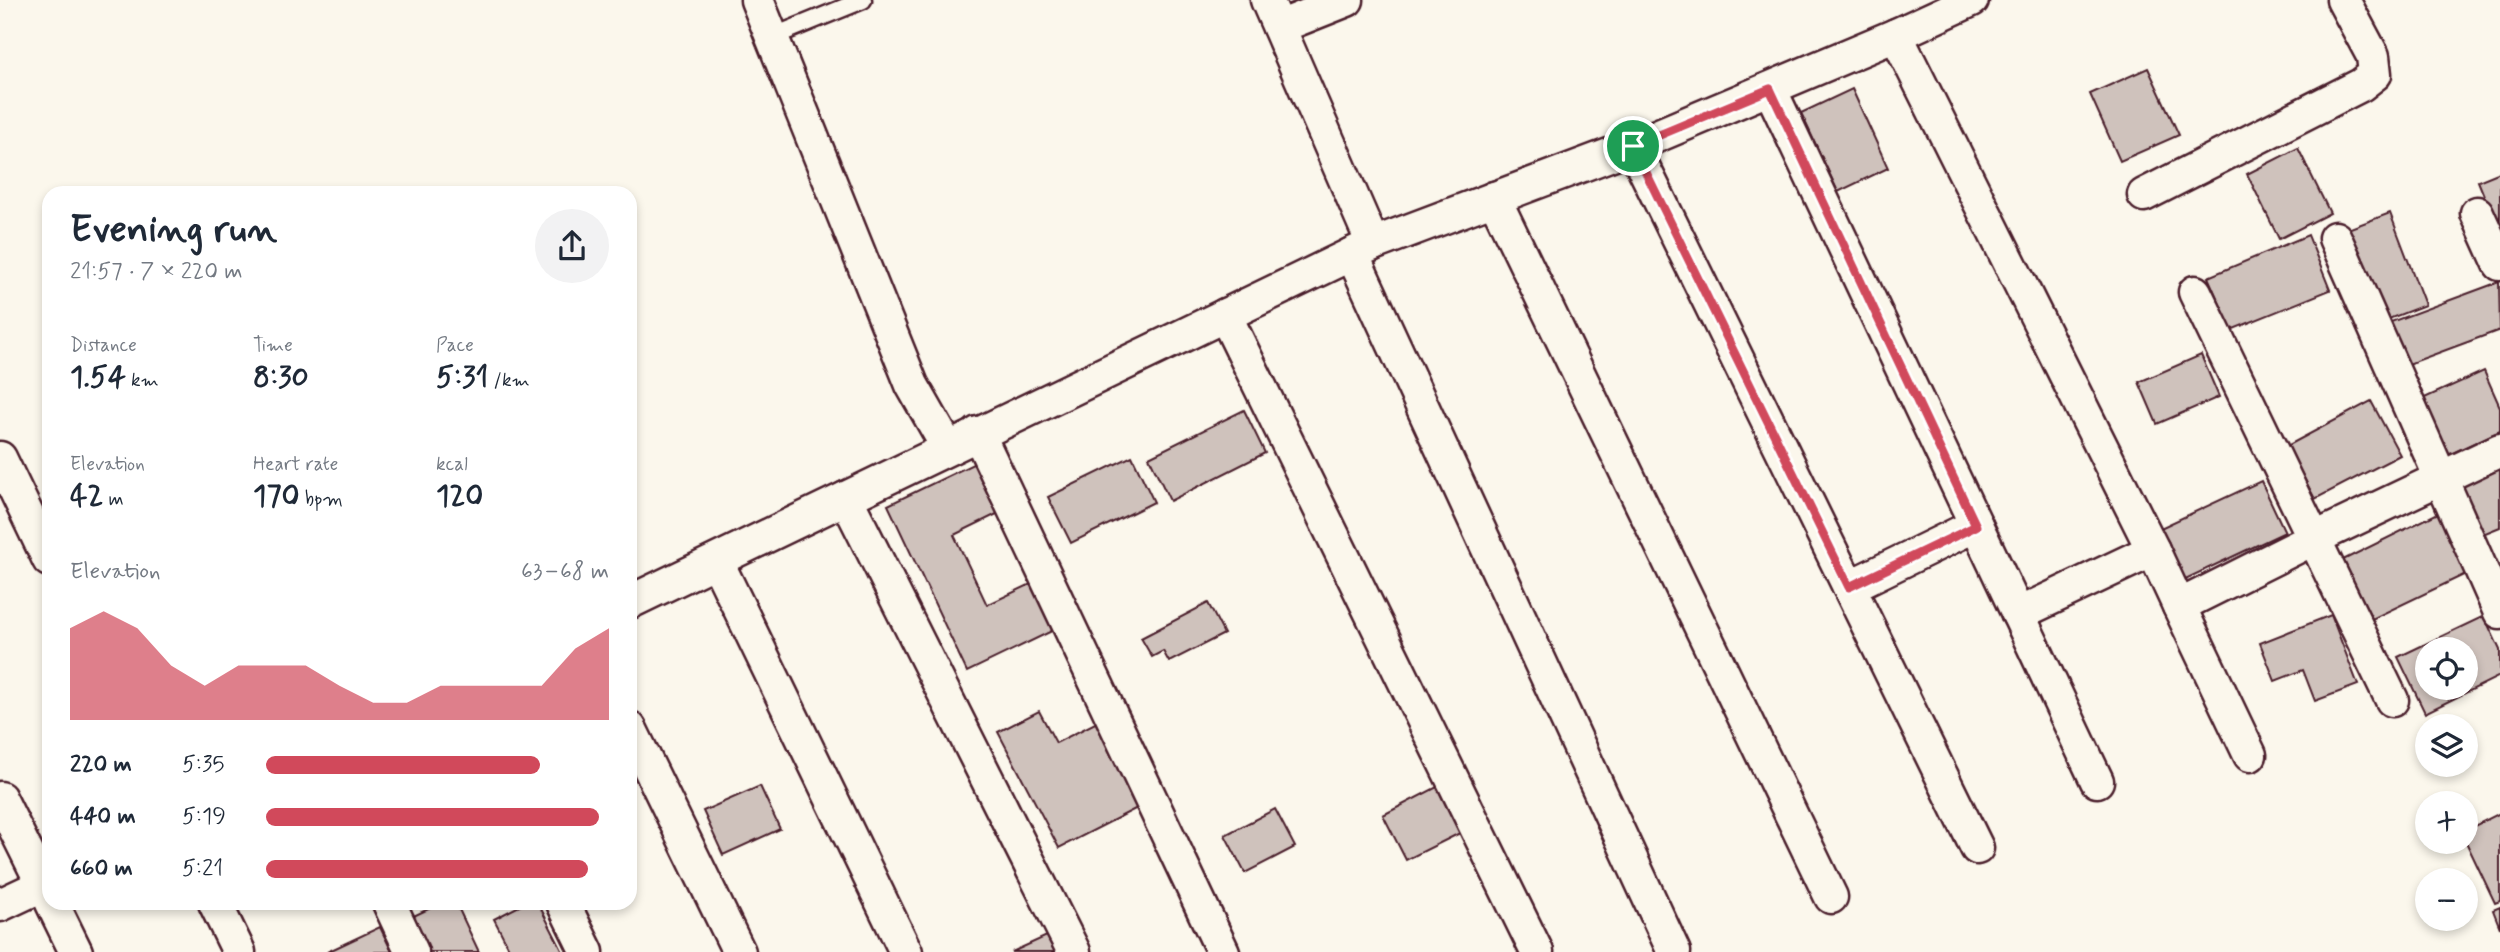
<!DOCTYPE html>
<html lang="en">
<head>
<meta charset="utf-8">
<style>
  :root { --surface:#fff; --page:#f2f2f3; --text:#1f2937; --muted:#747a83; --accent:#d1495b }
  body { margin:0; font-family:Mynerve,sans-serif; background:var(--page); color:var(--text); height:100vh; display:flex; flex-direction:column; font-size:26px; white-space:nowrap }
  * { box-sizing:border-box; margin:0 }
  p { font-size:23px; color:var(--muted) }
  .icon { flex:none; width:38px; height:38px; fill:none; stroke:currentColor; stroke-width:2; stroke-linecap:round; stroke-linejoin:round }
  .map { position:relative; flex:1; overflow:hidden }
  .sheet { position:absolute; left:42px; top:186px; width:595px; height:724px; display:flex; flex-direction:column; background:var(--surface); border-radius:21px; box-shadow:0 4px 10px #0003 }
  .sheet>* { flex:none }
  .controls { position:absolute; left:2415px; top:637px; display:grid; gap:14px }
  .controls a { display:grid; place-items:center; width:63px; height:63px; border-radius:50%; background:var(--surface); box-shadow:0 4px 10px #0003; font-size:35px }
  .pin { position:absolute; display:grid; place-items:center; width:60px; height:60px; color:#fff; margin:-30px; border:4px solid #fff; border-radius:50%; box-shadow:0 2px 7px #0007 }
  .round { display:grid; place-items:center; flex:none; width:74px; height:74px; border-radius:37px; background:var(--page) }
  .head { display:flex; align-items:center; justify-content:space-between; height:119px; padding:0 28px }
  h1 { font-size:38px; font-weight:800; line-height:52px }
  .stats { display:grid; grid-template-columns:repeat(3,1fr); gap:10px; height:119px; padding:7px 28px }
  .stats div { display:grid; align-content:center }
  .stats b { font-size:30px; font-weight:800 }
  .stats small { font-size:19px; font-weight:400 }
  .stats p { font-size:19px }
  .chart { height:196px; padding:14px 28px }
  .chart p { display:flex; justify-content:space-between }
  .chart svg { width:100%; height:126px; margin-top:7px; fill:var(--accent); opacity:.7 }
  ul { padding:0 28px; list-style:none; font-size:23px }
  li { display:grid; grid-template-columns:112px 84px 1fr; align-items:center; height:52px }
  li i { height:18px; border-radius:9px; background:var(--accent) }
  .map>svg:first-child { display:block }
  .building { fill:#cfc2bc; stroke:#4a1f2b; stroke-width:2; fill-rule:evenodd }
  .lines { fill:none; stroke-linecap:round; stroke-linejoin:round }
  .lane-casing { stroke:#4a1f2b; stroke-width:21 }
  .street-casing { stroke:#4a1f2b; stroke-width:37 }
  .lane { stroke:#fbf7ec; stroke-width:16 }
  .street { stroke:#fbf7ec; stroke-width:32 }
  .route-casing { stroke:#fff; stroke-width:14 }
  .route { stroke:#d1495b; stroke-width:9 }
</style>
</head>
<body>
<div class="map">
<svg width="2500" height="952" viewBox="0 0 2500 952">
  <rect width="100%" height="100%" fill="#fbf7ec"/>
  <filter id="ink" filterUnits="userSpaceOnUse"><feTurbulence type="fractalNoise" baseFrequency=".0143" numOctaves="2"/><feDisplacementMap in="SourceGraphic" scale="14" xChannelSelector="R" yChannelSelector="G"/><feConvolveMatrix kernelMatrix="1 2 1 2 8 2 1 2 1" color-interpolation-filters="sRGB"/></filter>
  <g filter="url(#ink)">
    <g class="building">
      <path d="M2148 68 2179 135 2120 161 2090 94Z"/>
      <path d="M1852 89 1888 168 1838 192 1801 113Z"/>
      <path d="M2298 148 2330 213 2279 239 2247 174Z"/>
      <path d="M2500 172V235L2478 181Z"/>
      <path d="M2390 213 2425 305 2381 322 2345 230Z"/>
      <path d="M2308 235 2330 290 2231 330 2208 277Z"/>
      <path d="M2499 282 2500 330 2395 369 2380 326Z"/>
      <path d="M2201 355 2219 397 2157 424 2139 382Z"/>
      <path d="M2484 371 2500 407V431L2446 456 2420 400Z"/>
      <path d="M2371 401 2400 455 2315 499 2287 446Z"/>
      <path d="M1244 410 1265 453 1170 501 1149 457Z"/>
      <path d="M1132 456 1154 502 1071 543 1048 497Z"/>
      <path d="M977 462 1001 512 954 535 987 605 1033 583 1056 629 967 672 888 505Z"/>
      <path d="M2500 464V527L2478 536 2456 481Z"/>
      <path d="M2261 481 2285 532 2177 583 2154 531Z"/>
      <path d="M2440 512 2470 572 2372 619 2343 560Z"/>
      <path d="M1208 603 1224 634 1169 662 1163 651 1152 657 1141 638Z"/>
      <path d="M2331 615 2358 685 2315 701 2303 670 2275 681 2260 643Z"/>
      <path d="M2484 616 2500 650V676L2425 713 2398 657ZM2427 649H2466V688H2427Z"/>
      <path d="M1039 711 1056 743 1103 719 1147 803 1059 848 998 732Z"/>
      <path d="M760 786 780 829 723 855 703 811Z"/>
      <path d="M1437 787 1460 833 1406 860 1383 815Z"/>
      <path d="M1275 809 1295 847 1245 873 1225 835Z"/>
      <path d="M2500 813V901L2495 903 2466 842V830Z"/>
      <path d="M441 903H456L479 952H420L405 920Z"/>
      <path d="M525 903H538L563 952H534L532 949 527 952H511L494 919Z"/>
      <path d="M2500 907V928L2493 910Z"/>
      <path d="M380 927 392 952H327Z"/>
      <path d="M1049 935 1057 952H1012Z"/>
    </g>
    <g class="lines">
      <g class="lane-casing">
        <path id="lane" d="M772 37 863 0"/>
      </g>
      <g class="street-casing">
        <g id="street">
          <path d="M757 0 912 385 948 448"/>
          <path d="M1267 0 1373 244"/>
          <path d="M1279 27 1347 0"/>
          <path d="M1896 35 2153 550 2179 606 2313 539 2500 450"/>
          <path d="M1770 89 2097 781"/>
          <path d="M1633 146 1977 848"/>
          <path d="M2144 195 2361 85 2375 74 2373 56 2343 0"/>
          <path d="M1494 198 1831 897"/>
          <path d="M2477 213 2500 264"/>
          <path d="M2335 238 2500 612"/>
          <path d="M1352 254 1674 952"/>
          <path d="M2195 292 2392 700"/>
          <path d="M1225 315 1537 952"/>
          <path d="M978 433 1223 952"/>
          <path d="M0 458 49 560"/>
          <path d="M846 498 1074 952"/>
          <path d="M717 562 906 952"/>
          <path d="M1849 587 1976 525"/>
          <path d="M630 602 1373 244 1633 146 1896 35 1972 0"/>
          <path d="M2179 606 2250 755"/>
          <path d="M2018 614 2153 550"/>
          <path d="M630 728 739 952"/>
          <path d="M0 798 49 897"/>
          <path d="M52 903 76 952"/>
          <path d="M215 903 239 952"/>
          <path d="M389 903 412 952"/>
          <path d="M563 903 587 952"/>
          <path d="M0 905 49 882"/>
        </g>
      </g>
      <use href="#lane" class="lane"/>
      <use href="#street" class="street"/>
    </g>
  </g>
  <g class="lines" filter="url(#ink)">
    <g class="route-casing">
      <path id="route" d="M1770 89 1976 526 1849 587 1633 146Z"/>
    </g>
    <use href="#route" class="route"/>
  </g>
</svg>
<div class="controls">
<a><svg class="icon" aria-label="locate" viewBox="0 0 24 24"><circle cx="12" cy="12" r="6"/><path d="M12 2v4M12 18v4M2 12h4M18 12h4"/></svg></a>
<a><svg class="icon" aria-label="layers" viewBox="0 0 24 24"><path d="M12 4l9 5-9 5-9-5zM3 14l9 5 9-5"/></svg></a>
<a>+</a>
<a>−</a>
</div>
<div class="pin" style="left:1633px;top:146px;background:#1e9e55"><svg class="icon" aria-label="arrive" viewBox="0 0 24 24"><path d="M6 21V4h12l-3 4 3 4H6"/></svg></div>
<section class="sheet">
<div class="head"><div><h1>Evening run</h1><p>21:57 · 7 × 220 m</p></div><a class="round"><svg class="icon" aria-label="share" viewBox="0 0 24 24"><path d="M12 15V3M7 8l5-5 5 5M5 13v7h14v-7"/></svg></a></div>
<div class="stats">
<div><p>Distance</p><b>1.54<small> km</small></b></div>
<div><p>Time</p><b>8:30</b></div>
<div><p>Pace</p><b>5:31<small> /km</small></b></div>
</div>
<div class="stats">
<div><p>Elevation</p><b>42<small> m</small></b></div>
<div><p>Heart rate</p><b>170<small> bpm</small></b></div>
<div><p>kcal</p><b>120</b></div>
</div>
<div class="chart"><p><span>Elevation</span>63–68 m</p>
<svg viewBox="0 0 160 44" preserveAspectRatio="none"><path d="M0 44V12L10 6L20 12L30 25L40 32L50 25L60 25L70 25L80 32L90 38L100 38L110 32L120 32L130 32L140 32L150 19L160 12V44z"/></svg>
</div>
<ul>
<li><b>220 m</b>5:35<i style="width:80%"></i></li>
<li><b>440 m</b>5:19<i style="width:97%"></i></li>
<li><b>660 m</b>5:21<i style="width:94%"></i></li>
</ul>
</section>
</div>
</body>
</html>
